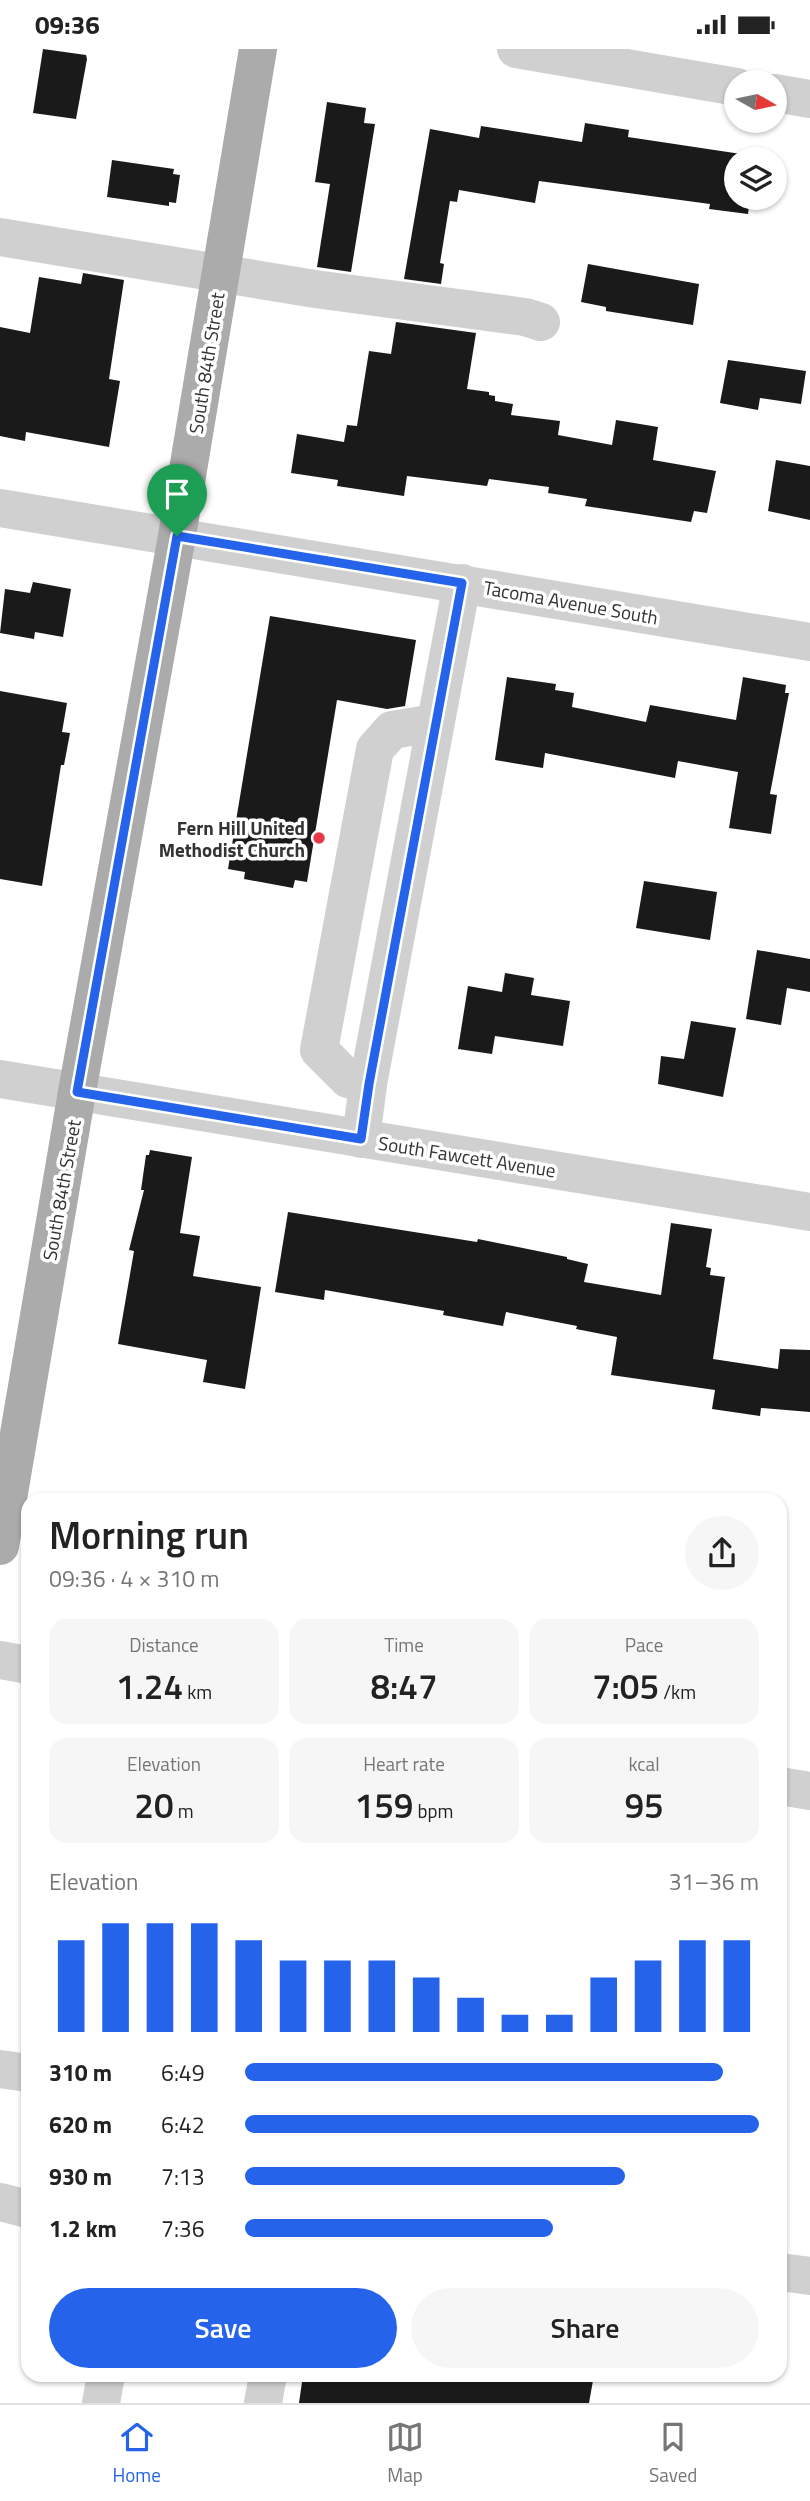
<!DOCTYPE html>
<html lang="en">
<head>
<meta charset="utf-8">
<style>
  :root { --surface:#fff; --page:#f6f6f6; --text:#222; --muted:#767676; --line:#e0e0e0; --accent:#2563eb }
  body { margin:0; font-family:"Titillium Web",sans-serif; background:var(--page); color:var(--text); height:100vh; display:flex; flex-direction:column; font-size:26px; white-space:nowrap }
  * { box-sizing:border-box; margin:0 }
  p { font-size:23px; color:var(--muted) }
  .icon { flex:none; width:38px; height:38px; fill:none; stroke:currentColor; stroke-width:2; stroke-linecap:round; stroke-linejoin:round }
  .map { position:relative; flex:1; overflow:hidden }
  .panel { position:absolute; left:21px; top:1444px; width:766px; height:889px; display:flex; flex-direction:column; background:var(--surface); border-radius:21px; box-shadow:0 2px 5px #0004 }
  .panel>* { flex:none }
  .needle { width:46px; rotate:99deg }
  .controls { position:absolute; left:724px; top:21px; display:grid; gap:14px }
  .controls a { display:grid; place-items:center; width:63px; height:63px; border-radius:50%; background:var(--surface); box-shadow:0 2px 5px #0004; font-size:35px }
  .pin { position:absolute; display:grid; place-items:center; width:60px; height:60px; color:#fff; margin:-72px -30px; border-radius:50% 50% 50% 0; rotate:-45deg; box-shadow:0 0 7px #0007 }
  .pin .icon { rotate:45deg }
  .round { display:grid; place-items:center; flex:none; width:74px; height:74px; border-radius:37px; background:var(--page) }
  .headline { display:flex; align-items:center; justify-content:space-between; height:119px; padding:0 28px }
  h1 { font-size:38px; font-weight:600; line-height:52px }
  .figures { display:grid; grid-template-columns:repeat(3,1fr); gap:10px; height:119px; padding:7px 28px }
  .figures div { display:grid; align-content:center; border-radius:18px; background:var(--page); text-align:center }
  .figures b { font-size:35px; font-weight:600 }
  .figures small { font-size:19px; font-weight:400 }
  .figures p { font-size:19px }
  .chart { height:196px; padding:14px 28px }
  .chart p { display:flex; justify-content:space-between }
  .chart svg { width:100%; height:126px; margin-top:7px; stroke:var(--accent); stroke-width:6 }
  .button { display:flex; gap:14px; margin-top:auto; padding:14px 28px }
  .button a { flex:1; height:80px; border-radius:42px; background:var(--accent); color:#fff; font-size:28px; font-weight:600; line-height:80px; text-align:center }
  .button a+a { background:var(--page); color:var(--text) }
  ul { padding:0 28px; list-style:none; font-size:23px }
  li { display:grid; grid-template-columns:112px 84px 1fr; align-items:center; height:52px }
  li i { height:18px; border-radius:9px; background:var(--accent) }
  .status { display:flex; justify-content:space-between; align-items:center; height:49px; padding:0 35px; background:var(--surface); direction:ltr }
  .status svg { height:19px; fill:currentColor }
  .tabs { display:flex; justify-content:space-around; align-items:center; height:98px; border-top:2px solid var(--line); background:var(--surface); font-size:19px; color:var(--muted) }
  .tabs a { display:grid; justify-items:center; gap:4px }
  .tabs .active { color:var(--accent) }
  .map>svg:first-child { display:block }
  .building { fill:#1a1a1a }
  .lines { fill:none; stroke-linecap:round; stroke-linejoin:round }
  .minor { stroke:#d0d0d0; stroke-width:38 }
  .major { stroke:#ababab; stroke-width:38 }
  .route-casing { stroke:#fff; stroke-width:14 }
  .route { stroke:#2563eb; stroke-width:9 }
  .poi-dot { fill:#e63946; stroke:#fff; stroke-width:2.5 }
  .labels { text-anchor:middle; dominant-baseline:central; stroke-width:7; stroke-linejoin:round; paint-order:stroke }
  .street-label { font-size:19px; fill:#333; stroke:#fff }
  .poi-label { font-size:19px; font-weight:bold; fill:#333; stroke:#fff; text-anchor:end }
</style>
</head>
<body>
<div class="status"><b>09:36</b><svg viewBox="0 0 49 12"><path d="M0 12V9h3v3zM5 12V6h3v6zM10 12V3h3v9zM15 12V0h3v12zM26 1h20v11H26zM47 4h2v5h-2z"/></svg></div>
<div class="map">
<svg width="810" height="2354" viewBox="0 0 810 2354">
  <rect width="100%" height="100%" fill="#fff"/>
  <g class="building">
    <path d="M43 0 86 6 87 10 76 70 33 64Z"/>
    <path d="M327 53 366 59 364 74 375 75 351 223 317 218 330 135 315 133Z"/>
    <path d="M585 74 629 81 628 88 741 105 740 109 747 110H737V149H750L748 165 709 160 710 155 539 132 535 154 459 141 457 153 450 152 440 214 444 215 441 235 404 230 430 80 479 89 481 77 582 93Z"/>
    <path d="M112 111 174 120 173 125 180 126 176 154 169 153V157L107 148Z"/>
    <path d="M588 215 699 235 693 276 606 262V258L581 253Z"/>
    <path d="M83 224 124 231 109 330 120 332 109 398 26 383 25 392 0 387V278L30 284 39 228 81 235Z"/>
    <path d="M396 273 476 284 467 340 489 343V346L495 347V352L513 355 511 366 560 372 558 386 612 396 616 371 658 378 653 411 716 422 707 464 694 462 691 473 632 464 585 457 587 450 548 444 549 438 489 430 487 437 407 427 404 447 337 437 338 431 291 424 297 385 344 393 347 376 357 377 369 302 391 305Z"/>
    <path d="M728 311 806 322 801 355 760 349 758 361 720 354Z"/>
    <path d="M776 411 810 417V471L768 462Z"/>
    <path d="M33 533 71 540 63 588 35 583 34 590 0 584 5 540 30 544Z"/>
    <path d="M270 567 416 591 405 657 387 660 337 651 307 833 295 831 293 839 244 830 245 823 228 820Z"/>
    <path d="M507 628 556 635 555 641 574 644 572 658 646 673 650 656 736 671 743 628 786 636 785 644H789L770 745 777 746 771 785 729 779 738 723 678 712 675 729 545 704 543 719 495 711Z"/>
    <path d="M0 642 67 654 62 683 70 684 64 716H61L42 837 0 830Z"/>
    <path d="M644 832 717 843 710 891 636 879Z"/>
    <path d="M757 901 810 910V943L787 939 781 976 746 970Z"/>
    <path d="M505 924 534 929 531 946 570 952 563 997 495 987 492 1005 458 1000 468 937 502 943Z"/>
    <path d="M691 972 736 979 723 1048 658 1035 661 1007 684 1010Z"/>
    <path d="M150 1101 192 1108 180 1184 200 1187 193 1227 261 1238 245 1340 203 1333 207 1311 118 1295 134 1202 129 1201 144 1141H141L146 1106H149Z"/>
    <path d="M288 1163 477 1193 478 1190 567 1208V1210L588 1215 584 1233 661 1246 671 1174 712 1180 706 1218 711 1219 710 1226 725 1228 713 1310 778 1320 780 1300 810 1301V1363L761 1359 760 1367 712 1360 715 1341 611 1326 617 1288 576 1280 577 1277 506 1263 503 1277 443 1266 444 1262 325 1241 324 1251 275 1243Z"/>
    <path d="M303 2326H594L589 2354H299Z"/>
  </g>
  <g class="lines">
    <g class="minor">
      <path d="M516 0 737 38"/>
      <path d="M775 44 810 50"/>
      <path d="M0 188 315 240 525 268 541 273"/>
      <path d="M0 459 810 593"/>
      <path d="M0 1030 810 1163"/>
      <path d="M368 1035 348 1030 319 1001 375 700 392 681 435 674"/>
      <path d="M361 1090 368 1035 462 534"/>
      <path d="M0 1611 28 1616"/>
      <path d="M780 1737 810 1742"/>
      <path d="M0 2020 28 2024"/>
      <path d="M0 2153 28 2160"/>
      <path d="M780 2223 810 2227"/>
      <path d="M101 2354 106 2326"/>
      <path d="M263 2354 268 2326"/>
    </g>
    <path class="major" d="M0 1497 77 1043 177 487 258 0"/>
  </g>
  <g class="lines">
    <g class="route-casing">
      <path id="route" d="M177 487 462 534 369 1035 361 1090 77 1043Z"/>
    </g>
    <use href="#route" class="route"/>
  </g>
  <circle class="poi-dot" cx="319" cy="789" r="7"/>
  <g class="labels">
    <g class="street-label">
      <text transform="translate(206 314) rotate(-81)">South 84th Street</text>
      <text transform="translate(571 553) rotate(10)">Tacoma Avenue South</text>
      <text transform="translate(467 1107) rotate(9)">South Fawcett Avenue</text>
      <text transform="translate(61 1141) rotate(-80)">South 84th Street</text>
    </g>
    <g class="poi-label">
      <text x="305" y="778">Fern Hill United<tspan x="305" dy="22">Methodist Church</tspan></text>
    </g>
  </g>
</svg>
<div class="controls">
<a><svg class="needle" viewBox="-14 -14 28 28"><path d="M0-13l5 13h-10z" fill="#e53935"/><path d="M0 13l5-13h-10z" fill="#767676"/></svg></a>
<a><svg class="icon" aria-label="layers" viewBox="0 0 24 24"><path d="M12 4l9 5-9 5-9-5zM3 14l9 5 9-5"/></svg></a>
</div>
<div class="pin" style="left:177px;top:487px;background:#1e9e55"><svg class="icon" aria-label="arrive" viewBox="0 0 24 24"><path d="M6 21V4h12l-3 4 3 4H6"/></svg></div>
<section class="panel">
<div class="headline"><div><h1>Morning run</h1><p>09:36 · 4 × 310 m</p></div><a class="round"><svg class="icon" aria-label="share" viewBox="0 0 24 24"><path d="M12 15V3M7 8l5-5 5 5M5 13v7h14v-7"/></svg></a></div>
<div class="figures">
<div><p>Distance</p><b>1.24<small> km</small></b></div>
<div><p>Time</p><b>8:47</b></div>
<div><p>Pace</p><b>7:05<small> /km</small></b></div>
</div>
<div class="figures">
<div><p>Elevation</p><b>20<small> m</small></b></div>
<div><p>Heart rate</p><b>159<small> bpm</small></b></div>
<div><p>kcal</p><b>95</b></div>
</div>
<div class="chart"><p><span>Elevation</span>31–36 m</p>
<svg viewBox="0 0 160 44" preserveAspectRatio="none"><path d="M5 44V12M15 44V6M25 44V6M35 44V6M45 44V12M55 44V19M65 44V19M75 44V19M85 44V25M95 44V32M105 44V38M115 44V38M125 44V25M135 44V19M145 44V12M155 44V12"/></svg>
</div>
<ul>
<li><b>310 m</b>6:49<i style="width:93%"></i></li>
<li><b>620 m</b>6:42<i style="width:100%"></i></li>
<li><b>930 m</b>7:13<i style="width:74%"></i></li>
<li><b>1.2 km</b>7:36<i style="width:60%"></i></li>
</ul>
<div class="button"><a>Save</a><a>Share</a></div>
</section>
</div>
<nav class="tabs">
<a class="active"><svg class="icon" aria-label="home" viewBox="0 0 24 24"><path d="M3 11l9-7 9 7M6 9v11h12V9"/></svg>Home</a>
<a><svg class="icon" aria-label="map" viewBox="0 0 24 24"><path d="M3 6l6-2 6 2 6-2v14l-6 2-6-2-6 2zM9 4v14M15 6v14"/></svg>Map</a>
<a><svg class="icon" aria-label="saved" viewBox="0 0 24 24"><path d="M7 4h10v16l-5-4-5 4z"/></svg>Saved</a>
</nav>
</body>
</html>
